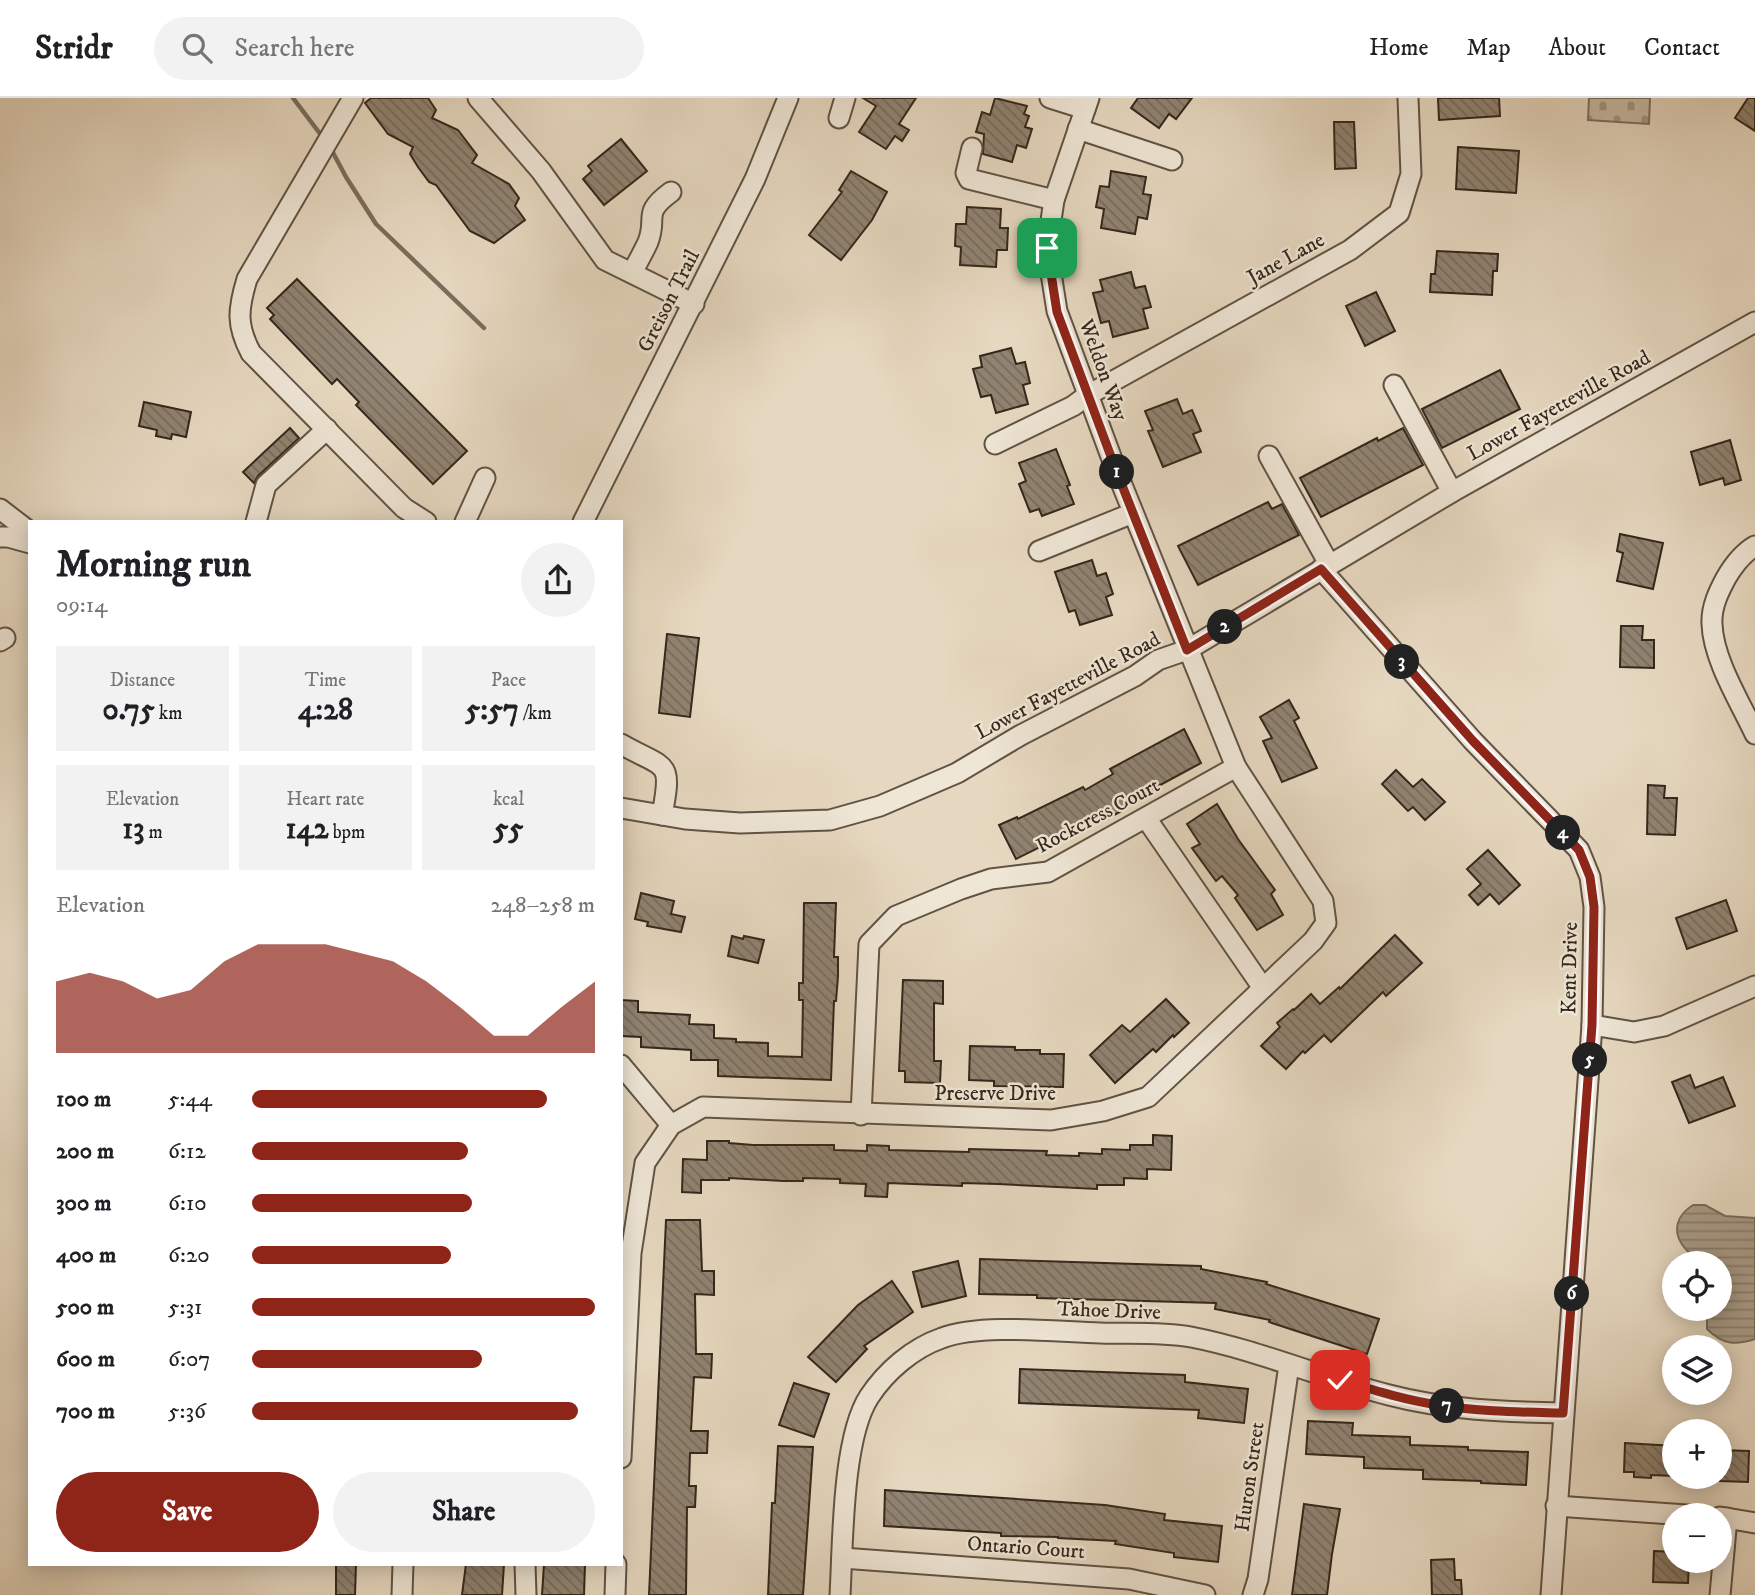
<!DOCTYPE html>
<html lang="en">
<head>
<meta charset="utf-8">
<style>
  :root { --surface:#fff; --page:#f2f2f2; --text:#202124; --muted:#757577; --line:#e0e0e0; --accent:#8f2418 }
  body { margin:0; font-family:"IM FELL DW Pica",serif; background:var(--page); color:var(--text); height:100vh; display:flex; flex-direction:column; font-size:26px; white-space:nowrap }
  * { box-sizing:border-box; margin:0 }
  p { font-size:23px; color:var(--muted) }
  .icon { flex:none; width:38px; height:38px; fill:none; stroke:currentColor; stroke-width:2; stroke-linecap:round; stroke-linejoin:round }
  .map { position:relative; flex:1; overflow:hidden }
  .panel { position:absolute; left:28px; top:422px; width:595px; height:1046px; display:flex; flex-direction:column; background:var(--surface); border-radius:0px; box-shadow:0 4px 18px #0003 }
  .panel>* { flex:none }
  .fabs { position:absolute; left:1662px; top:1153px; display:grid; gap:14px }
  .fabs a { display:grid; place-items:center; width:70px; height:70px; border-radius:50%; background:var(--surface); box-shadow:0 4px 18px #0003; font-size:35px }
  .pin { position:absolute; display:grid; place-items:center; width:60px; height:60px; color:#fff; margin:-30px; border-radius:14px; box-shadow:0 4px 10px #0006 }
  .km { position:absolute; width:35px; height:35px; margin:-18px; border-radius:50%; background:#222; color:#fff; font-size:19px; line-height:35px; text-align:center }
  .round { display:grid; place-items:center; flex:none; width:74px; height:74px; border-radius:37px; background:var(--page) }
  .overview { display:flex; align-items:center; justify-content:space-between; height:119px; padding:0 28px }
  h1 { font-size:38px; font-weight:800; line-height:52px }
  .metrics { display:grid; grid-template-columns:repeat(3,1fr); gap:10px; height:119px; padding:7px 28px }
  .metrics div { display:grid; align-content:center; border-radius:0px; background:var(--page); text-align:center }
  .metrics b { font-size:30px; font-weight:800 }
  .metrics small { font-size:19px; font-weight:400 }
  .metrics p { font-size:19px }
  .chart { height:196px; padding:14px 28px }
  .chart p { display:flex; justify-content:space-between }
  .chart svg { width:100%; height:126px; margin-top:7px; fill:var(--accent); opacity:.7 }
  .action { display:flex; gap:14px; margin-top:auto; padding:14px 28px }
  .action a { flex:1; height:80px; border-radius:42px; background:var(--accent); color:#fff; font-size:28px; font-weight:800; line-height:80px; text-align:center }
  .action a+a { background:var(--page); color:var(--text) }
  ul { padding:0 28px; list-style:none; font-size:23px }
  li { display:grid; grid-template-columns:112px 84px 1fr; align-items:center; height:52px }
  li i { height:18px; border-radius:9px; background:var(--accent) }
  header { display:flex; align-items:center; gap:42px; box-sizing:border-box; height:98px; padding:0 35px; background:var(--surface); border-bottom:2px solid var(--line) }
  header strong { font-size:33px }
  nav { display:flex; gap:38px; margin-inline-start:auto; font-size:24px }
  .search { width:490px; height:63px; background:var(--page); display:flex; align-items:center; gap:18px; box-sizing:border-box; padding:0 24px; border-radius:38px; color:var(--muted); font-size:26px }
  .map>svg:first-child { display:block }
  .cemetery { fill:url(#cemetery-stones); stroke:#7e7060; stroke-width:2 }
  .water { fill:url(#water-rules); stroke:#7a6d5d; stroke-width:2 }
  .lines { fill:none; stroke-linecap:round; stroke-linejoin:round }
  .stream { stroke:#7a6d5d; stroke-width:4.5 }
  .building { fill:url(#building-back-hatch); stroke:#33271c; stroke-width:2 }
  .minor-casing { stroke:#605345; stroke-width:23 }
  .minor { stroke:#efe6d6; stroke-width:19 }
  .route-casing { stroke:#fff; stroke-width:14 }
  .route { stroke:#8f2418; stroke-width:9 }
  .labels { text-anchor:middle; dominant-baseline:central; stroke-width:5; stroke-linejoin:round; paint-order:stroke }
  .street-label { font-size:21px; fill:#33271c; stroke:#efe6d6 }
</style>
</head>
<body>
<header>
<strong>Stridr</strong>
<div class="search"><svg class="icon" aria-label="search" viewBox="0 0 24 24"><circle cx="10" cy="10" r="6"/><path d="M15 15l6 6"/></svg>Search here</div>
<nav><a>Home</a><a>Map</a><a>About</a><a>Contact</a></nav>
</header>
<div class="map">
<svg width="1755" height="1497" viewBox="0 0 1755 1497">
  <defs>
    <pattern id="cemetery-stones" width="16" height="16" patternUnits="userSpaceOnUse" patternTransform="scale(1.75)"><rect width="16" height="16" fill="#c8baa4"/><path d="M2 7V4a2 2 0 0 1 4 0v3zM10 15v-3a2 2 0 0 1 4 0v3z" fill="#a39785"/></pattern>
    <pattern id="water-rules" width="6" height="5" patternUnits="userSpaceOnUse" patternTransform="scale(1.75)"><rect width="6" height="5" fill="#a99c88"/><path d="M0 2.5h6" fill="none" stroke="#8a7f6e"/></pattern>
    <pattern id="building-back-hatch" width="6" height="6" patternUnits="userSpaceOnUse" patternTransform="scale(1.75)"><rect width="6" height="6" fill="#908371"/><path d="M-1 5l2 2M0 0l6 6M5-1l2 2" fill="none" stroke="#766b5c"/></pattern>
  </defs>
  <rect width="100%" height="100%" fill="#e6d8c0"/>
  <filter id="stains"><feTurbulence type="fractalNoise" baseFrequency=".00286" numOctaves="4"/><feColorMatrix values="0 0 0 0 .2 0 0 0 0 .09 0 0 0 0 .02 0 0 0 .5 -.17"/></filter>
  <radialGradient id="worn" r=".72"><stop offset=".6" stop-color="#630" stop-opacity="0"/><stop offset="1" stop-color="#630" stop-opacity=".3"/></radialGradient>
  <path class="cemetery" d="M1589 0H1650L1649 26 1588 22Z"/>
  <path class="water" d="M1693 1107H1705L1725 1118 1755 1120V1241C1735 1248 1722 1246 1707 1231V1211H1720V1166C1687 1166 1658 1129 1693 1107Z"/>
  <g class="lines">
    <g class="stream">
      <path d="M293 0 324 41"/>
      <path d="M331 51 346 79 376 126 484 230"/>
    </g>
  </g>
  <g class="building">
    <path d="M371 0H428L436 12 432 20 458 32 477 57 472 65 509 86 519 100 515 108 525 122 494 145 470 133 436 87 429 84 418 69 410 56 413 49 388 36 365 5Z"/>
    <path d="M863 0H916L899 26 909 32 902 43 895 38 886 51 859 34 876 8Z"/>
    <path d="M995 0 1027 8 1024 16 1029 18 1025 29 1032 31 1026 50 1017 47 1012 64 983 56 984 36 976 34 982 14 990 17Z"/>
    <path d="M1138 0H1192L1176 21 1169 16 1159 30 1131 10Z"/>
    <path d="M1438 0H1499L1500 18 1439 22Z"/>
    <path d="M1748 0H1755V33L1735 20Z"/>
    <path d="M1334 24H1354L1356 70 1335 71Z"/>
    <path d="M621 41 647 73 604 107 583 81 592 73 588 68Z"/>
    <path d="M1458 49 1519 53 1516 95 1456 91Z"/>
    <path d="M851 73 887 94 872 122 841 162 809 137 842 94 839 92Z"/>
    <path d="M1111 73 1146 79 1143 96 1151 97 1147 121 1138 119 1135 136 1101 130 1104 111 1096 109 1100 88 1109 89Z"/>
    <path d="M967 109 1001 111 1000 130H1008L1007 152H997L996 169 960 167 961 149 955 148 956 126H966Z"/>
    <path d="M1437 153 1498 156 1497 173H1493L1492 197 1430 194 1431 176H1435Z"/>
    <path d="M1131 174 1135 190 1145 188 1151 209 1143 211 1148 230 1113 239 1109 223 1101 225 1093 195 1103 193 1100 182Z"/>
    <path d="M297 181 467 353 433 386 356 307 359 304 337 281 332 286 270 221 274 217 267 210Z"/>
    <path d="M1376 194 1395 233 1365 248 1346 208Z"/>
    <path d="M1011 250 1016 266 1025 264 1030 285 1023 287 1028 306 996 315 991 297 981 299 973 271 982 269 980 258Z"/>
    <path d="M1500 272 1520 311 1442 350 1422 311Z"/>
    <path d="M1177 301 1183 316 1192 312 1201 333 1193 336 1201 354 1163 369 1148 333 1153 332 1145 313Z"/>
    <path d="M144 304 191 314 186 339 172 336 171 341 156 338 157 332 139 328Z"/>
    <path d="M290 330 299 340 258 378 254 385 243 374Z"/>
    <path d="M1403 330 1423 367 1321 419 1300 380 1377 340 1378 343Z"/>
    <path d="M1730 342 1741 382 1725 387 1723 380 1700 387 1691 354Z"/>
    <path d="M1056 351 1070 387 1067 388 1074 406 1042 418 1039 411 1030 414 1019 386 1026 383 1019 365Z"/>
    <path d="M1268 404 1272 411 1282 406 1299 437 1198 487 1178 448Z"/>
    <path d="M1620 436 1663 445 1653 491 1617 483 1623 455 1617 453Z"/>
    <path d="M1092 462 1097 478 1106 475 1113 496 1106 499 1112 517 1080 527 1075 512 1069 514 1055 474Z"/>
    <path d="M1621 528H1643L1642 542H1654V570L1620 569Z"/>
    <path d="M667 536 699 540 690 619 659 615Z"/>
    <path d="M1289 602 1299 620 1294 623 1317 670 1282 684 1263 643 1272 640 1260 619Z"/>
    <path d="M1184 631 1201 665 1125 706 1127 710 1105 722 1104 719 1070 737 1056 741 1016 761 999 727 1017 719 1018 721 1083 689 1085 692 1113 676 1110 671Z"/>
    <path d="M1396 672 1413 689 1422 681 1445 704 1425 722 1413 709 1408 713 1382 686Z"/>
    <path d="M1648 687 1665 688 1664 700H1677L1675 737 1647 736Z"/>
    <path d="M1217 706 1238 741 1275 792 1271 796 1283 817 1257 832 1235 800 1238 797 1222 778 1216 783 1192 750 1200 746 1187 726Z"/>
    <path d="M1488 752 1520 787 1499 806 1490 796 1478 807 1469 797 1481 786 1467 771Z"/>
    <path d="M641 795 674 803 671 816 685 819 681 834 647 828 648 824 635 821Z"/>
    <path d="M1726 802 1737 833 1687 851 1676 820Z"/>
    <path d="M804 805H836L834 859H838V878L836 903H834L831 982 718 978V962H691V952L641 949V939L621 938V902L638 903V914L690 917 689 926 714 927V940L736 941V944L768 945V958L802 959 803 902H799V885H803Z"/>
    <path d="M1395 837 1422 865 1386 898 1383 894 1331 944 1324 937 1305 955 1303 953 1286 971 1261 948 1280 929 1277 925 1293 911 1294 912 1311 896 1320 906 1339 889 1340 891Z"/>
    <path d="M732 838 743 841 744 838 764 842 758 865 728 858Z"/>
    <path d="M903 882 943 883V906L934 905V963H941L940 985 905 984V973H899Z"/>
    <path d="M1166 901 1189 925 1174 939 1173 937 1156 954 1153 951 1115 985 1090 957 1122 927 1130 934Z"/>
    <path d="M970 948 1015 949V952H1040V956H1064L1063 989 994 988V983L969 982Z"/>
    <path d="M1690 977 1695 990 1723 979 1735 1008 1689 1025 1672 984Z"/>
    <path d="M1153 1037 1172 1038 1171 1072 1147 1071V1081L1124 1080V1087H1097V1091L998 1086 962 1085V1088L888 1085 887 1099 865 1098 866 1086 840 1085V1081L803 1080V1083H783L729 1080V1082H701V1095L682 1094 683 1061 707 1062V1043H729V1045L753 1047H834V1052L867 1053V1047L889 1048V1052L969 1054V1051L1047 1053 1046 1057 1079 1058V1055L1102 1056V1051L1130 1052V1047H1153Z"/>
    <path d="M666 1122H700L702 1173H714V1197L695 1196 696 1256H712L711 1280 694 1279 691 1333H708L707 1355H690L689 1388H696L695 1409H687L686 1497H649Z"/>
    <path d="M980 1161 1201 1168V1171L1267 1184 1266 1186 1379 1221 1367 1256 1269 1224 1270 1222 1215 1211 1216 1205 1037 1200V1197L979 1196Z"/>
    <path d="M958 1163 966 1198 922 1209 913 1174Z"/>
    <path d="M892 1183 913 1214 864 1248 867 1251 836 1284 808 1259 858 1207Z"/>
    <path d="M1020 1271 1185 1277V1284L1248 1291 1244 1325 1198 1320 1199 1312 1019 1305Z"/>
    <path d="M794 1285 829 1296 814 1339 779 1327Z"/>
    <path d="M1308 1323 1353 1325 1352 1337 1410 1339V1347L1468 1349V1352L1528 1354 1526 1387 1481 1385V1383L1423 1381V1372L1364 1370V1359L1306 1356Z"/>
    <path d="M1625 1345 1675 1348V1378L1651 1377V1380L1634 1379V1374H1624Z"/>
    <path d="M778 1348 813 1349 803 1497H768L772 1405H775Z"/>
    <path d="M1720 1352 1749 1353 1748 1384 1720 1383Z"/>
    <path d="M885 1392 1105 1407 1165 1416 1164 1422 1222 1428 1218 1464 1174 1459V1455L1115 1446 1116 1443 1058 1440V1439L1001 1438V1435L884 1428Z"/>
    <path d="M1304 1406 1340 1411 1332 1456 1327 1497H1292Z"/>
    <path d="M1654 1453 1675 1454V1463H1689L1688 1485 1653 1484Z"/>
    <path d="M1454 1461 1455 1482H1461L1462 1497H1432L1431 1462Z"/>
    <path d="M336 1466H356L355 1497H336Z"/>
    <path d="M466 1466H504L502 1497H462Z"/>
    <path d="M544 1466H585L584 1497H542Z"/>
  </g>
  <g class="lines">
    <g class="minor-casing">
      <g id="minor">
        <path d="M353 0 247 181C238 211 236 227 251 255L404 410 426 424"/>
        <path d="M478 0 541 73 605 162 694 206"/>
        <path d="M1050 0 1085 11"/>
        <path d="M839 20 845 0"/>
        <path d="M1078 31 1172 62"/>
        <path d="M972 50 966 75 969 81 1054 102"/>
        <path d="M632 175C637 165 643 155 648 144 658 119 641 116 671 94"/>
        <path d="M1394 287 1452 394"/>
        <path d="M995 346 1073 308 1088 297 1350 152 1399 115 1411 76 1408 0"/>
        <path d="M1269 358 1329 466"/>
        <path d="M0 411 30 434"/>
        <path d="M256 424 266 387 327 331"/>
        <path d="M465 424 485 380"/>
        <path d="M583 424 755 81 788 0"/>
        <path d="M0 439H8L30 445"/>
        <path d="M1755 448C1743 455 1733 468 1726 480 1719 493 1711 509 1712 526 1713 561 1740 604 1755 636"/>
        <path d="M1039 453 1133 415"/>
        <path d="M1321 471 1473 643 1579 752 1590 779 1594 809 1592 927 1551 1497"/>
        <path d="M0 543 5 540"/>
        <path d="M621 646C666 672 673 660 662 717"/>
        <path d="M621 710 685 721 740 725 830 722 880 708 957 675 1021 637 1135 578 1158 562 1187 552 1452 394 1755 224"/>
        <path d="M1146 720 1263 890"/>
        <path d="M1592 927 1634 934 1664 928 1755 888"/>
        <path d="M621 967 671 1027"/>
        <path d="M861 1017 869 846 896 818 961 791 991 781 1048 774 1236 669"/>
        <path d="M621 1360 631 1155 645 1065 671 1027 703 1009 1051 1022 1103 1013 1148 999 1313 843 1326 825 1323 803 1236 669 1116 372 1057 213 1047 150 1054 102 1089 0"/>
        <path d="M1556 1408 1701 1418"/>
        <path d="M1720 1419 1755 1425"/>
        <path d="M842 1460 1129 1481 1205 1497"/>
        <path d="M525 1466 526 1497"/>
        <path d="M402 1497 403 1466"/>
        <path d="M615 1497 616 1466"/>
        <path d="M840 1497C843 1445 842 1341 869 1299 886 1273 913 1250 942 1240 981 1225 1058 1234 1100 1235 1130 1236 1162 1234 1191 1239 1258 1252 1322 1280 1389 1297 1446 1312 1505 1314 1563 1315"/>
        <path d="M1253 1497 1258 1481 1289 1267"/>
        <path d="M1720 1497 1727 1420"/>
      </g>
    </g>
    <use href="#minor" class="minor"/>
  </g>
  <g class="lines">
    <g class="route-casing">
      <path id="route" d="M1047 150 1057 214 1116 372 1187 552 1321 471 1473 643 1579 752 1590 779 1594 809 1592 927 1563 1315C1522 1314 1480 1314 1439 1307 1405 1302 1373 1292 1340 1282"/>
    </g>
    <use href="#route" class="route"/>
  </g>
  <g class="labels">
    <g class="street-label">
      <text transform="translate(1286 161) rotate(-29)">Jane Lane</text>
      <text transform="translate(669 203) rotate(-63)">Greison Trail</text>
      <text transform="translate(1103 272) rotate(70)">Weldon Way</text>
      <text transform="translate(1559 308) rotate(-29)">Lower Fayetteville Road</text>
      <text transform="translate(1068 588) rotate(-28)">Lower Fayetteville Road</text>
      <text transform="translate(1098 718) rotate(-28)">Rockcress Court</text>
      <text transform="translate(1570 870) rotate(-89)">Kent Drive</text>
      <text x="995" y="996">Preserve Drive</text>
      <text transform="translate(1109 1213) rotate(2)">Tahoe Drive</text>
      <text transform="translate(1250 1379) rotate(-82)">Huron Street</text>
      <text transform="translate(1026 1450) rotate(4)">Ontario Court</text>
    </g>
  </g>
  <rect width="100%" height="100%" filter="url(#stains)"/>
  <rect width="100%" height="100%" fill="url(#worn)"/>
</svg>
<div class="fabs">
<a><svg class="icon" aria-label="locate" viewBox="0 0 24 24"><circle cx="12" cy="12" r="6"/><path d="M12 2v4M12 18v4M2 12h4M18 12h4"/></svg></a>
<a><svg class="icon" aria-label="layers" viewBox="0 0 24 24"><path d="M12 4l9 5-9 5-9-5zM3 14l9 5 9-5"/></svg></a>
<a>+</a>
<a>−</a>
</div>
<div class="pin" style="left:1047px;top:150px;background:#1e9e55"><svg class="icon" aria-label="arrive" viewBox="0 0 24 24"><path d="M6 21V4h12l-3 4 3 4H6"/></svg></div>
<div class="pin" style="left:1340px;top:1282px;background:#d93025"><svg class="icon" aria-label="check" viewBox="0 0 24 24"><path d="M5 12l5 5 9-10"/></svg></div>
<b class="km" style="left:1117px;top:374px">1</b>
<b class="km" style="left:1225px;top:529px">2</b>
<b class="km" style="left:1402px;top:564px">3</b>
<b class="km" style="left:1563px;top:735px">4</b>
<b class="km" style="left:1590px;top:962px">5</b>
<b class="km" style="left:1572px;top:1196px">6</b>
<b class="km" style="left:1447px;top:1308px">7</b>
<section class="panel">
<div class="overview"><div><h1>Morning run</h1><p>09:14</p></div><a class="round"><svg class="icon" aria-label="share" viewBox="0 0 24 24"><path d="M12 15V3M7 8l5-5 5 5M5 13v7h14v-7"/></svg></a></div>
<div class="metrics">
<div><p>Distance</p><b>0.75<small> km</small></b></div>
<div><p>Time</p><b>4:28</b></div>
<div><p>Pace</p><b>5:57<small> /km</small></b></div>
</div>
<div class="metrics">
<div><p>Elevation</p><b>13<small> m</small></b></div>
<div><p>Heart rate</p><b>142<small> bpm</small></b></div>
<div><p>kcal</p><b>55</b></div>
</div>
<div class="chart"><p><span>Elevation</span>248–258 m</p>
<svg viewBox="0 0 160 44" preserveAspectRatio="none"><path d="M0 44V19L10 16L20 19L30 25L40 22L50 12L60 6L70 6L80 6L90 9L100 12L110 19L120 28L130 38L140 38L150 28L160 19V44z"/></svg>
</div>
<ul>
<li><b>100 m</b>5:44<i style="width:86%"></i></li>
<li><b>200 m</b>6:12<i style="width:63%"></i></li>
<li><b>300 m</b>6:10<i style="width:64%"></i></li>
<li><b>400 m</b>6:20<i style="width:58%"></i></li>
<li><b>500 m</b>5:31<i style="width:100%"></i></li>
<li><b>600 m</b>6:07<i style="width:67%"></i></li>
<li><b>700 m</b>5:36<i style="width:95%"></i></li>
</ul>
<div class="action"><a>Save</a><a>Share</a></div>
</section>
</div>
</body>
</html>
